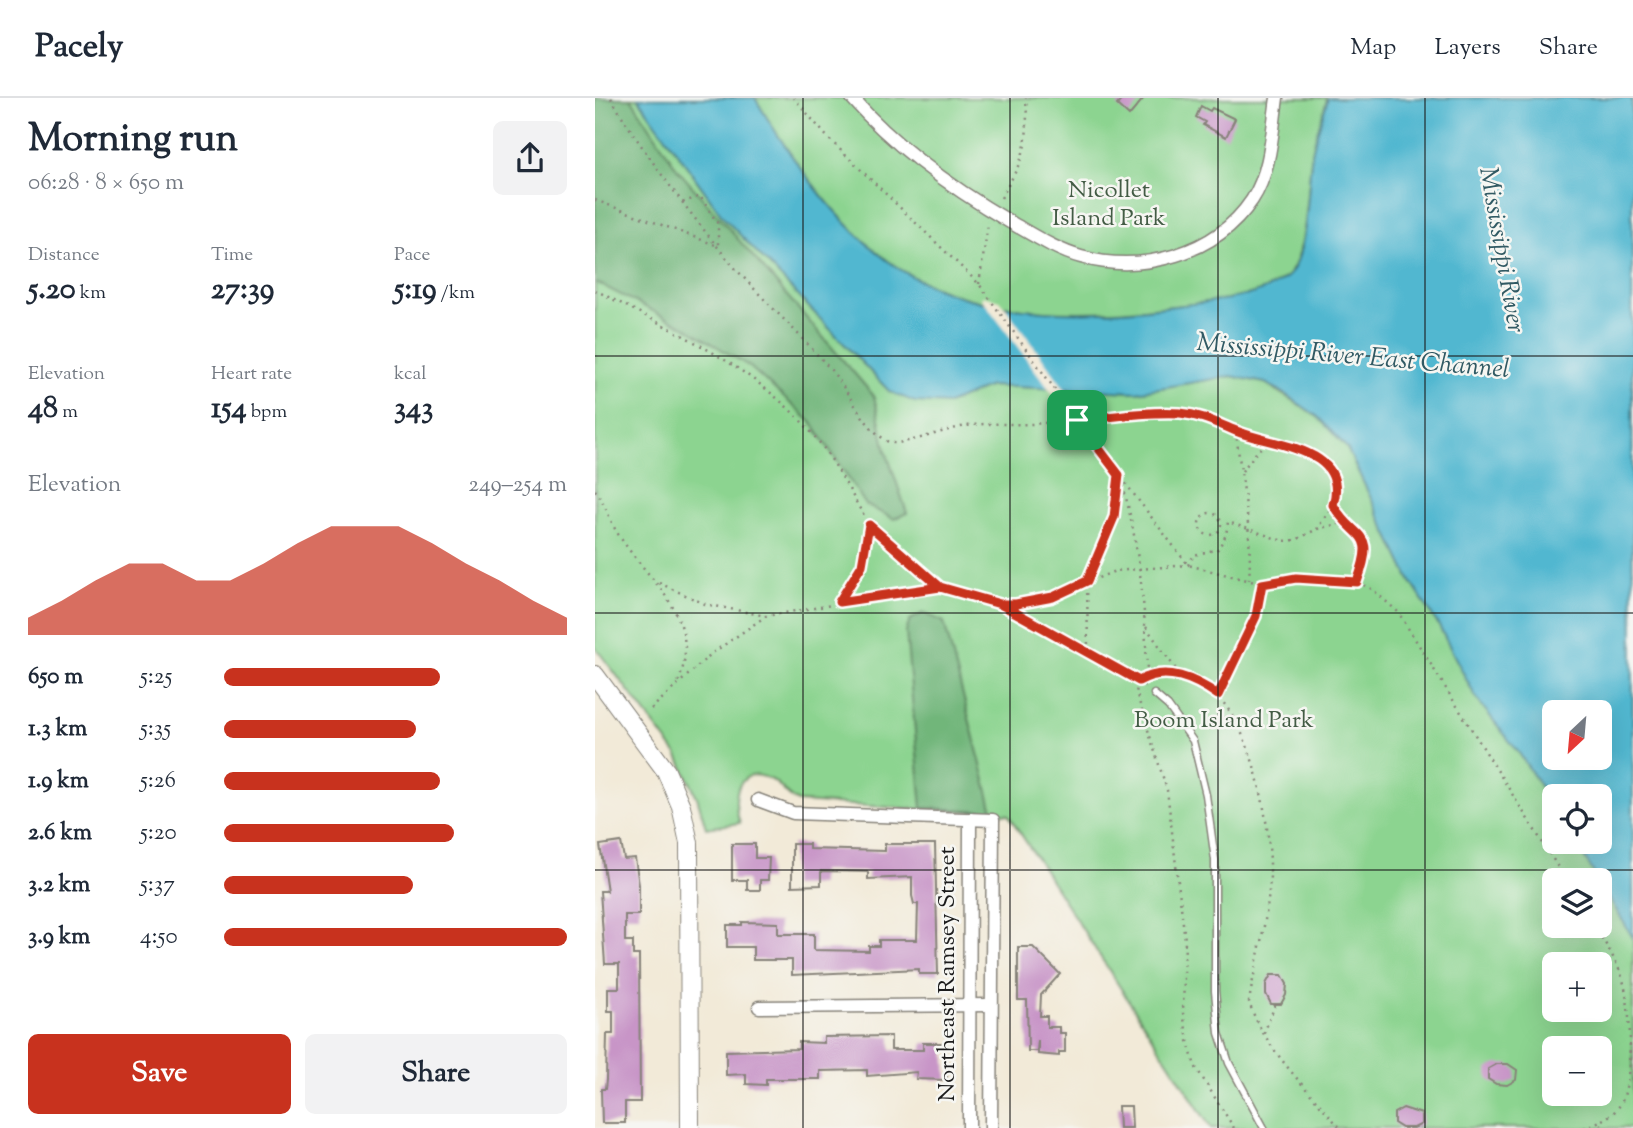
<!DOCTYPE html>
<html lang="en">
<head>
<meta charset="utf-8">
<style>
  :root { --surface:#fff; --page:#f2f2f3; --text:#1f2937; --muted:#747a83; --line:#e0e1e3; --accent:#c8321e }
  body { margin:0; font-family:"Sorts Mill Goudy",serif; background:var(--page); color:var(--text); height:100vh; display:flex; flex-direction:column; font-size:26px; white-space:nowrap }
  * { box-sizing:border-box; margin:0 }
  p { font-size:23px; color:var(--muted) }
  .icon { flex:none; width:38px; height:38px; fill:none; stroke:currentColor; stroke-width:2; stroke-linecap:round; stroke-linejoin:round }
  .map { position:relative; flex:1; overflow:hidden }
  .details { display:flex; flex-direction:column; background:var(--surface); width:595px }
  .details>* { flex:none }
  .needle { width:46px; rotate:206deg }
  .buttons { position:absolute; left:947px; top:602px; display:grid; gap:14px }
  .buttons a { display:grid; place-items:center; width:70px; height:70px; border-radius:10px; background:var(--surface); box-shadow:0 7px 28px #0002; font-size:35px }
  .pin { position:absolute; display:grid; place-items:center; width:60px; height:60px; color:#fff; margin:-30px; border-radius:14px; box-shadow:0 4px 10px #0006 }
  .round { display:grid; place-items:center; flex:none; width:74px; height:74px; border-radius:10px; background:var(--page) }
  .summary { display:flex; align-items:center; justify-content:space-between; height:119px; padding:0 28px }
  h1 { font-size:38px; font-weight:700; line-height:52px }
  .metrics { display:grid; grid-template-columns:repeat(3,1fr); gap:10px; height:119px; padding:7px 28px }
  .metrics div { display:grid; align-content:center }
  .metrics b { font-size:30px; font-weight:700 }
  .metrics small { font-size:19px; font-weight:400 }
  .metrics p { font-size:19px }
  .chart { height:196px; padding:14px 28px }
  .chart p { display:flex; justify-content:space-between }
  .chart svg { width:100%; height:126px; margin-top:7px; fill:var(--accent); opacity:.7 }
  .cta { display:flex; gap:14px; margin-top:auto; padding:14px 28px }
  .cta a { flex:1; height:80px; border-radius:10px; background:var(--accent); color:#fff; font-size:28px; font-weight:700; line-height:80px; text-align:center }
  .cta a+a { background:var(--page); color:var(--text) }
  ul { padding:0 28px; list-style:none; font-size:23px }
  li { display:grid; grid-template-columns:112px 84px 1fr; align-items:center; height:52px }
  li i { height:18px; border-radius:9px; background:var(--accent) }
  header { display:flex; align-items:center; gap:42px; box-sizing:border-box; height:98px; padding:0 35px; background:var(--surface); border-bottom:2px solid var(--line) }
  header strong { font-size:33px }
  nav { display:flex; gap:38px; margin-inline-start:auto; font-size:24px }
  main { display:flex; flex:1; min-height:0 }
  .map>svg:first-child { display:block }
  .green { fill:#8cd490; stroke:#547856; stroke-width:2; fill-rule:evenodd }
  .forest { fill:#71b67a; stroke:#46694b; stroke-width:2 }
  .water { fill:#51b7d0; stroke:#366a76; stroke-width:2; fill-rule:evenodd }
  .pier { fill:#f2ead8 }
  .building { fill:#c895c7 }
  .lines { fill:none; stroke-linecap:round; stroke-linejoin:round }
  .lane-casing { stroke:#87837a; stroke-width:9 }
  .street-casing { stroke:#87837a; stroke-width:15 }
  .secondary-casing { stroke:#87837a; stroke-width:20 }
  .path { stroke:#87837a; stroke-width:2.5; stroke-dasharray:2 5; stroke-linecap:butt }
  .lane { stroke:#fff; stroke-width:6 }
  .street { stroke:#fff; stroke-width:12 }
  .secondary { stroke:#fff; stroke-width:18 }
  .route-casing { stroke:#fff; stroke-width:14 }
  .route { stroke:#c8321e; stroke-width:9 }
  .grid { fill:none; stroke:#1c1c1c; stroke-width:2; stroke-opacity:0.55 }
  .labels { text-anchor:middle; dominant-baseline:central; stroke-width:5; stroke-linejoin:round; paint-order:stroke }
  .park-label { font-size:24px; fill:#435c45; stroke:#f6f6f2 }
  .street-label { font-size:24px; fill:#1c1c1c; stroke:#f6f6f2 }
  .water-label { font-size:26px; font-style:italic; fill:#315a64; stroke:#f6f6f2 }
</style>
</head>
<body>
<header>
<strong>Pacely</strong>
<nav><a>Map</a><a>Layers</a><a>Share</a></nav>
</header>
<main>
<section class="details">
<div class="summary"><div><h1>Morning run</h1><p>06:28 · 8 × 650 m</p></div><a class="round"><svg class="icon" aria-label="share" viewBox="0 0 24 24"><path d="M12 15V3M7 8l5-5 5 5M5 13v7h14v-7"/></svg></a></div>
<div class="metrics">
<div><p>Distance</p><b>5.20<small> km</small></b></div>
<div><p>Time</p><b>27:39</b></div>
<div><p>Pace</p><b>5:19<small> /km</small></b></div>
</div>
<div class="metrics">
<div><p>Elevation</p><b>48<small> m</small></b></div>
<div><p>Heart rate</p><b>154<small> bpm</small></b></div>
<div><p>kcal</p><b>343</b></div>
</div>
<div class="chart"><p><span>Elevation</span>249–254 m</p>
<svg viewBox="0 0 160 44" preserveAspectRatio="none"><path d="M0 44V38L10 32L20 25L30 19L40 19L50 25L60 25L70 19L80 12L90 6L100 6L110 6L120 12L130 19L140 25L150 32L160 38V44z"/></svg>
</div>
<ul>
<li><b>650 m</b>5:25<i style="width:63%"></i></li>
<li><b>1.3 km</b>5:35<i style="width:56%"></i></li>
<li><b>1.9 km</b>5:26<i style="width:63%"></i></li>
<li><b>2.6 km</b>5:20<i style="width:67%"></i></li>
<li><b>3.2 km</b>5:37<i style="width:55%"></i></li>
<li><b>3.9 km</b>4:50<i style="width:100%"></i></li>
</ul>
<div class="cta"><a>Save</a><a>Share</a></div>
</section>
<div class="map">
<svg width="1038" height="1030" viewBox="0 0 1038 1030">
  <rect width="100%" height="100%" fill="#f6f6f2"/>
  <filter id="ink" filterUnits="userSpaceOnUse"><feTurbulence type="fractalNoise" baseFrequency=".0143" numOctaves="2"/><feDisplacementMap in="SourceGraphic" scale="14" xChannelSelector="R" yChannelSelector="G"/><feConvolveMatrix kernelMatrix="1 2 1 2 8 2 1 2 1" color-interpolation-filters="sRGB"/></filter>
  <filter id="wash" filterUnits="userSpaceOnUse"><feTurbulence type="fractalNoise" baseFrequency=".00686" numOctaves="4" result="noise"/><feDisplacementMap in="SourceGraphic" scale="28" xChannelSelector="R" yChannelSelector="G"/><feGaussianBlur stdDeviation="1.57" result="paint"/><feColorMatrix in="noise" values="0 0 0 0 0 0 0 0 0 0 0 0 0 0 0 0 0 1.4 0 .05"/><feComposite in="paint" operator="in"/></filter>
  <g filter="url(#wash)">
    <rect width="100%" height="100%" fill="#f2ead8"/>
    <g class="green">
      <path d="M0 0H43L129 120 295 294 353 306 395 288 541 294 636 278 670 285 723 319 752 350 815 482 844 528 881 600 924 655 959 709V744H980L1004 782H959V828H1004V783L1038 838V1030H616L413 716 203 704C191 699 188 688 177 682 143 665 135 699 145 725L111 730 102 699 83 658 0 549ZM959 866H1004V912H959ZM959 950H1004V996H959Z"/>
      <path d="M160 0H732C728 19 720 37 717 56 712 84 713 161 691 179 664 202 604 205 569 209 487 218 395 219 320 180 255 146 196 62 160 0Z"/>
    </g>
    <g class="forest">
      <path d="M0 0H36L83 72 279 298 291 353 312 415 299 421 271 407 217 325 155 269 94 231 0 184Z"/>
      <path d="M328 515 349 524 398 713 327 710 311 534 315 522Z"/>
    </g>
    <path class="water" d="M43 0H160C196 62 255 146 320 180 392 218 491 219 569 209 604 205 664 202 692 179 714 160 712 85 717 56 720 37 728 19 733 0H1037L1038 840 980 744H1004V698H959V709L924 655 881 600 844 528 815 482 752 350 723 319 684 292 670 285 636 278 541 294 395 288 353 306 320 304 295 294 129 120ZM959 614H1004V660H959Z"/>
    <path class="pier" d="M389 198 405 202 473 295H457L386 200Z"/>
    <g id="blocks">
      <g class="building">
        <path d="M528 0H549L534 18 522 7Z"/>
        <path d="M606 8 615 13 617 10 640 21 631 39 608 27 610 24 601 19Z"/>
        <path d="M26 744 29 761 40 760 44 787V817H30V843H38V857H44L45 1004H30V1025H7L6 991H10L11 982 12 936H18V913H13V890H24V866H10L5 793H12L5 747Z"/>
        <path d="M137 746H160V760H174L173 782H165V792H152V782H137Z"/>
        <path d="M197 746H214V751L290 753V746H340L343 876H324V871L197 877V862H158V849H132V827H147V824L183 825V836H219V852L274 853V848H284V842H322L323 806H319L317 798V779L273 781V774L226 773V787L197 788Z"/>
        <path d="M423 849H438L465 876 446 897 445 918H452V929H464V935H470V954H464V958L443 956V942L442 953H433L432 902H423Z"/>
        <path d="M676 877H687L692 886 691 897 686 906H676L671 896V886Z"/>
        <path d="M296 938V952H328V945H350L352 982 321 981 322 974 272 978V972L225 973V981H171V987L151 986V976L131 977V953L204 951V944L229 945V939Z"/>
        <path d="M902 966H913L922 972 921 982 912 987 901 986 893 981V971Z"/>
        <path d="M523 1008H536L537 1030H524Z"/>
        <path d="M808 1010 827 1016V1026L819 1030H807L799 1025V1015Z"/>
      </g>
    </g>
  </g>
  <g filter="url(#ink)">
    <use href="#blocks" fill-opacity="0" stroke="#87837a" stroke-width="2"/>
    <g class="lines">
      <g class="lane-casing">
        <path id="lane" d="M559 596 573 608 598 643 611 697 620 762V893L624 935 634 965 669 1030"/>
      </g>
      <g class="street-casing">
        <g id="street">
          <path d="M257 0C302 51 357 90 415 124 438 137 461 152 486 159 547 176 621 156 657 102 676 73 677 34 682 0"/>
          <path d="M163 702 198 715 398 722 396 1030"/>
          <path d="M164 909 396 907"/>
          <path d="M374 1030 375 721"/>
        </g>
      </g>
      <g class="secondary-casing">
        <path id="secondary" d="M0 577 71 673 86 708 94 745 95 1030"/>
      </g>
      <g class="path">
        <path d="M16 0C49 56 88 106 129 157 162 197 201 231 235 271 255 294 268 330 295 345 315 346 350 331 372 328 393 324 415 327 436 326 500 322 584 298 641 333 646 384 658 431 654 482"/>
        <path d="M406 100C430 58 434 49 431 0"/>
        <path d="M0 102 123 148V126L105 98 87 105"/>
        <path d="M384 186 393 127"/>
        <path d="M0 192C82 235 170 272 228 349 245 373 259 401 274 427L266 467 244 504"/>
        <path d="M641 333C667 339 739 355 742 387 744 404 730 418 722 431"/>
        <path d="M647 373 664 351 680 344"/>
        <path d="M526 381C544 444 551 513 552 578"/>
        <path d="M0 392C11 406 15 425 25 439 56 486 109 520 83 585"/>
        <path d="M738 406 750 424"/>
        <circle cx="615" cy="426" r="11"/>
        <path d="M274 427 345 489"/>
        <path d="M762 484 777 491 803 514 971 782"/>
        <path d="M64 485 110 506 171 518"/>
        <path d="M408 508 493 553 551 589"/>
        <path d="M551 529 585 577"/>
        <path d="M493 553 492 483 519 419 524 380"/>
        <path d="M624 596 661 518 668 486"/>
        <path d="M56 611 116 556 171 518 345 489 405 506H421L458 499 520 473 593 467 599 457 623 451 631 437 633 424 688 443 701 442 722 431 751 424C777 439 771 460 762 484L701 480 668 486 593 467 482 322 384 186 234 41 199 0"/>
        <path d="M999 828C1009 843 1019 859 1026 876 1037 905 1038 972 1028 1001 1023 1013 1015 1018 1005 1023L1007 1030"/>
        <path d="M669 935 680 907"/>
        <path d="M639 1030 600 968 594 948 588 915 590 842 572 692 541 594 544 584C561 573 581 576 600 583 654 603 674 715 675 767 676 812 661 860 654 904 669 951 714 992 745 1030"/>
        <path d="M989 1030 1005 1023"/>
      </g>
      <use href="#lane" class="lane"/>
      <use href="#street" class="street"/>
      <use href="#secondary" class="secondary"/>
    </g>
  </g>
  <g class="lines" filter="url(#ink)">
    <g class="route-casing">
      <path id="route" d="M482 322 524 377 519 419 492 483 458 499 421 506H405L345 489 244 504 267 467 274 427 345 489 405 506 544 583C571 567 600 581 623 597L661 518 667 486 701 480 762 484C782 430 761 445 738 407 756 349 676 348 641 333 621 325 607 317 585 315 551 313 516 319 482 322"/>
    </g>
    <use href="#route" class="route"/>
  </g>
  <path class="grid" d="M208 0V1030M415 0V1030M623 0V1030M830 0V1030M0 258H1038M0 515H1038M0 772H1038"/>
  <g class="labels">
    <g class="park-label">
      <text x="514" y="93">Nicollet<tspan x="514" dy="28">Island Park</tspan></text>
      <text x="629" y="623">Boom Island Park</text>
    </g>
    <g class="street-label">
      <text transform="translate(353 876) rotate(-90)">Northeast Ramsey Street</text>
    </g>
    <g class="water-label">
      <text transform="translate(906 152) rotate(80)">Mississippi River</text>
      <text transform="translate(758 259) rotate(5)">Mississippi River East Channel</text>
    </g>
  </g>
</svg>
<div class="buttons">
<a><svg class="needle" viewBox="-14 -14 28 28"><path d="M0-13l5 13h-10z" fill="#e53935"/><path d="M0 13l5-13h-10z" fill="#747a83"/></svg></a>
<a><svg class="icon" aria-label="locate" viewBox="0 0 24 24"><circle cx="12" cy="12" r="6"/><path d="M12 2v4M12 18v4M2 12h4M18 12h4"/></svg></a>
<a><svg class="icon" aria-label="layers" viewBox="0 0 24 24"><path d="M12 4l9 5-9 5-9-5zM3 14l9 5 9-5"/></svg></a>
<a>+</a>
<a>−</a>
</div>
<div class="pin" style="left:482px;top:322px;background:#1e9e55"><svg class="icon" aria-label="arrive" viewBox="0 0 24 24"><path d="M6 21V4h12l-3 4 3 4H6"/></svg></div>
</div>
</main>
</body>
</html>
